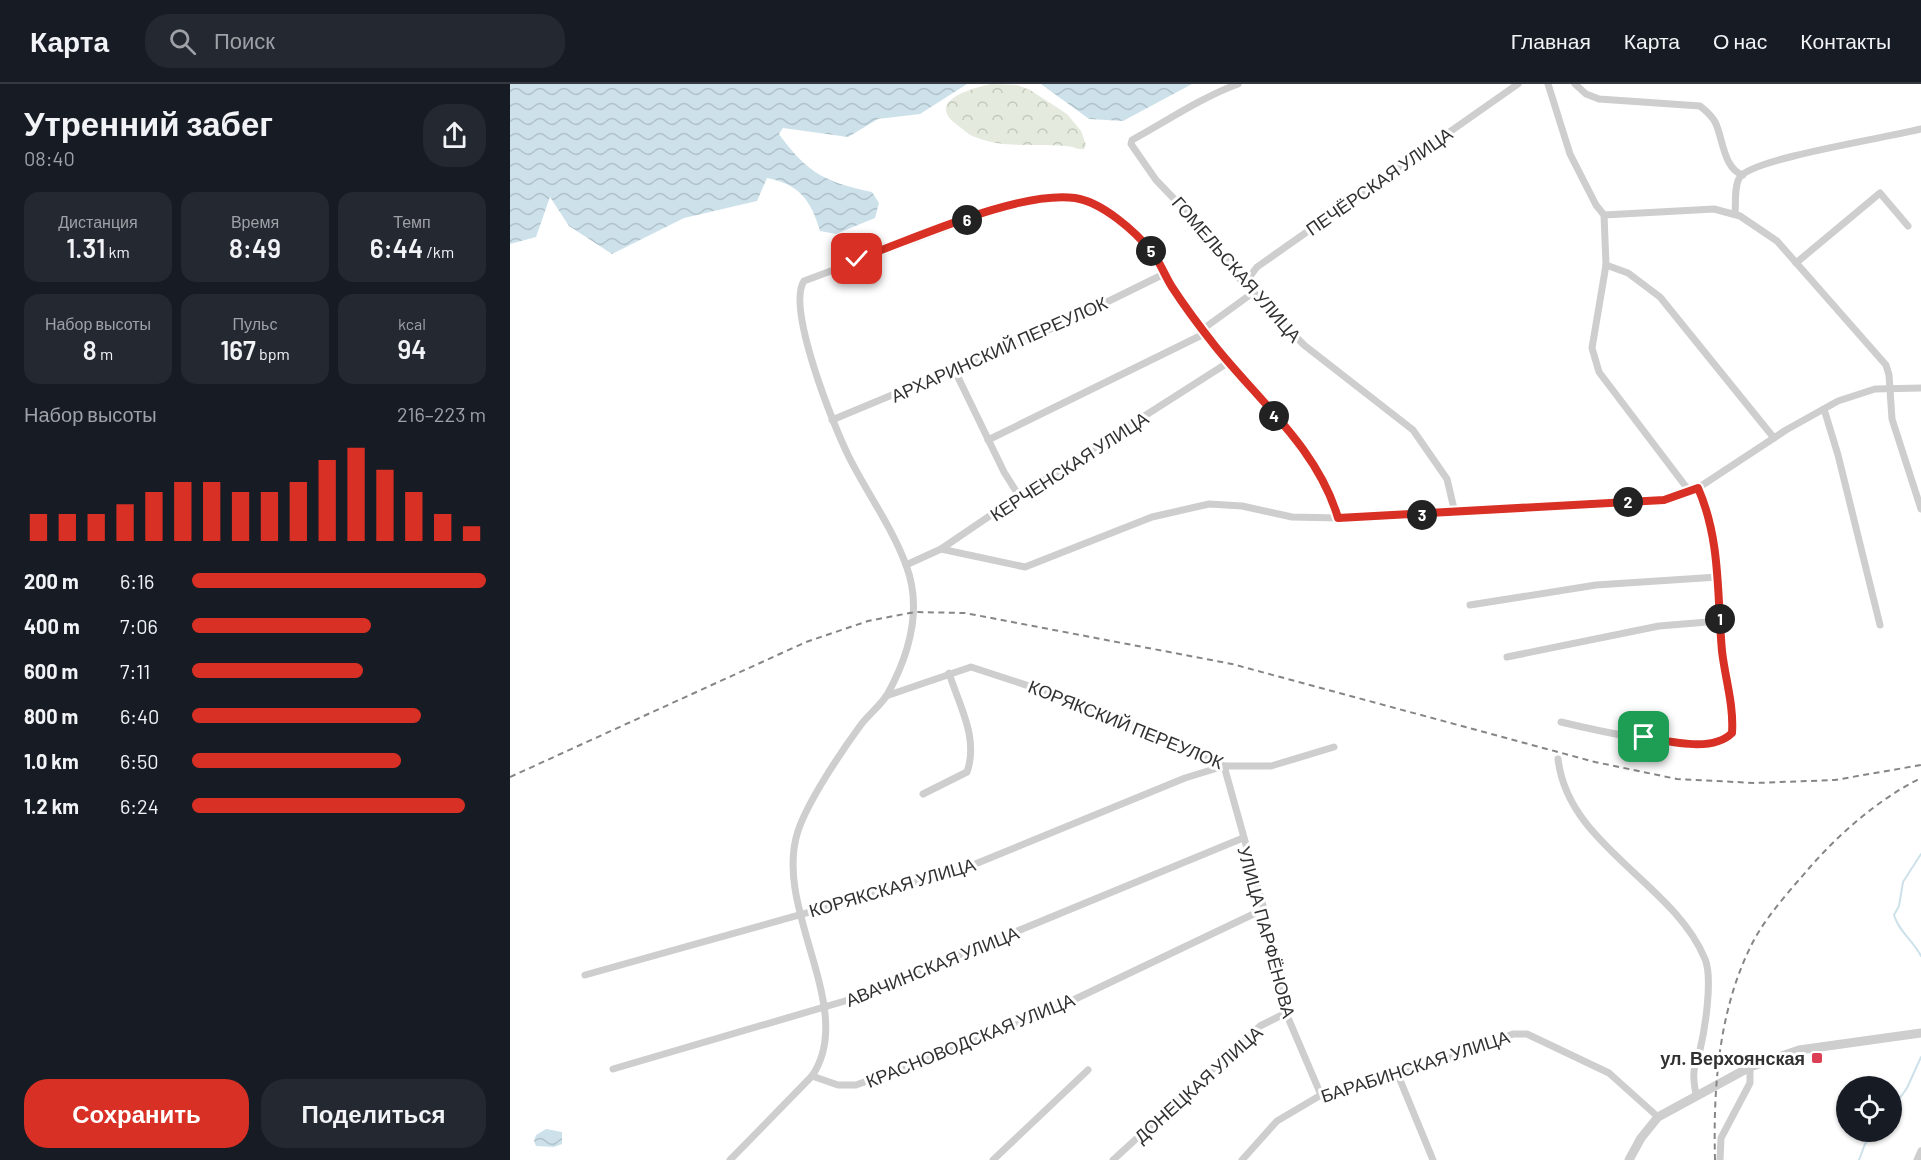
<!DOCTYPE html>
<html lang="ru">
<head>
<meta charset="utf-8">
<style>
  :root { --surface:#171b24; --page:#242831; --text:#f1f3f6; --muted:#9ea1a6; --line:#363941; --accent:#d93025 }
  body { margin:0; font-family:Barlow,sans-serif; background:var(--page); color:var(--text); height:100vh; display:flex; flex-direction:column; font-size:22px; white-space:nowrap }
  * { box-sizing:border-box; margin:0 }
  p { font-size:20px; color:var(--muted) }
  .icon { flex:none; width:33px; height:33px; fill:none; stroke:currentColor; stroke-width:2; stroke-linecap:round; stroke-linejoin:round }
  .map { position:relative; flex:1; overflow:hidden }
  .drawer { display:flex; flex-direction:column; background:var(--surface); width:510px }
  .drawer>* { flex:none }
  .tools { position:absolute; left:1326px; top:992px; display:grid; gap:12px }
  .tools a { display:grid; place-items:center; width:66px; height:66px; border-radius:50%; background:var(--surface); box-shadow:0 2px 4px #0004; font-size:30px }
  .pin { position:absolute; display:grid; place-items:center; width:51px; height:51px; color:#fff; margin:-26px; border-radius:12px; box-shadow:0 3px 9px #0006 }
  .km { position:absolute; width:30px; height:30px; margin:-15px; border-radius:50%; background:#222; color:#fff; font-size:16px; line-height:30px; text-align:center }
  .round { display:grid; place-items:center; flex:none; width:63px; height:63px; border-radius:24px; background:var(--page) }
  .summary { display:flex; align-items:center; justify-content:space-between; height:102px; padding:0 24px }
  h1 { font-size:33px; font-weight:600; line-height:45px }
  .figures { display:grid; grid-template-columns:repeat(3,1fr); gap:9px; height:102px; padding:6px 24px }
  .figures div { display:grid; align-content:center; border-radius:15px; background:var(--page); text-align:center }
  .figures b { font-size:26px; font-weight:600 }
  .figures small { font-size:16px; font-weight:400 }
  .figures p { font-size:16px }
  .chart { height:168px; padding:12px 24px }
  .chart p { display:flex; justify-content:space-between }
  .chart svg { width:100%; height:108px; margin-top:6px; stroke:var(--accent); stroke-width:6 }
  .button { display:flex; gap:12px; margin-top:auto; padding:12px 24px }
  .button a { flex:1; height:69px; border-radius:24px; background:var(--accent); color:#fff; font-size:24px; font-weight:600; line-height:69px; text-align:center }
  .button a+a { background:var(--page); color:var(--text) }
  ul { padding:0 24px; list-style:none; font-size:20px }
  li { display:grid; grid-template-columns:96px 72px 1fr; align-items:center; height:45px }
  li i { height:15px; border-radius:8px; background:var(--accent) }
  header { display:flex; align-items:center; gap:36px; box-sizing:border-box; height:84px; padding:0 30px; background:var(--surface); border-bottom:2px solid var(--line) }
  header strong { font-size:28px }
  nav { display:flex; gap:33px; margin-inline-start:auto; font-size:21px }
  .search { width:420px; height:54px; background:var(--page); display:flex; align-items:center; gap:15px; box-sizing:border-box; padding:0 21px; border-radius:24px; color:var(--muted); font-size:22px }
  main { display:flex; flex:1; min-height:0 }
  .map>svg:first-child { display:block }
  .forest { fill:url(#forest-crowns) }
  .water { fill:url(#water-waves) }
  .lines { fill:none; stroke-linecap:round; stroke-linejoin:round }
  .stream { stroke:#cde1eb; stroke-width:2 }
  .minor { stroke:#cecece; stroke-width:7 }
  .tertiary { stroke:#cecece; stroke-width:9 }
  .rail { stroke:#868686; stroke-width:2; stroke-dasharray:6 4.5; stroke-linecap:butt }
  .route-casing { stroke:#fff; stroke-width:12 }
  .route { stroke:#d93025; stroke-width:8 }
  .poi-dot { fill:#dc3e54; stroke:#fff; stroke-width:2 }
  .labels { text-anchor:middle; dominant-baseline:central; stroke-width:6; stroke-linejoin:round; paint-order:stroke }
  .street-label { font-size:18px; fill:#313131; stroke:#fff }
  .poi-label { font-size:18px; font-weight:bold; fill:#313131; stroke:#fff; text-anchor:end }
</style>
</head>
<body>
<header>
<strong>Карта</strong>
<div class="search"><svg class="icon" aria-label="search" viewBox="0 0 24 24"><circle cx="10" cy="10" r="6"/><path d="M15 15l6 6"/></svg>Поиск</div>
<nav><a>Главная</a><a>Карта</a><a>О нас</a><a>Контакты</a></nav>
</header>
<main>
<section class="drawer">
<div class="summary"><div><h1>Утренний забег</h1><p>08:40</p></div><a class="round"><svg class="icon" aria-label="share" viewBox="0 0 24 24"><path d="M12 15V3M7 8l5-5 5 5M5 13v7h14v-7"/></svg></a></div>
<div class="figures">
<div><p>Дистанция</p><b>1.31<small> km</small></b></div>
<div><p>Время</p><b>8:49</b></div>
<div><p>Темп</p><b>6:44<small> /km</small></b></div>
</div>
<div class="figures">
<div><p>Набор высоты</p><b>8<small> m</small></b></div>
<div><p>Пульс</p><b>167<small> bpm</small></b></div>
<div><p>kcal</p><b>94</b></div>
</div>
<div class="chart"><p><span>Набор высоты</span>216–223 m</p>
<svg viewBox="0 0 160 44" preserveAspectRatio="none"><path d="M5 44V33M15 44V33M25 44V33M35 44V29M45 44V24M55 44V20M65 44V20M75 44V24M85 44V24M95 44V20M105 44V11M115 44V6M125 44V15M135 44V24M145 44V33M155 44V38"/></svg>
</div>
<ul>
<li><b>200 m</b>6:16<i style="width:100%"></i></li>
<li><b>400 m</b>7:06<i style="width:61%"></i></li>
<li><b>600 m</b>7:11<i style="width:58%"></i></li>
<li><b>800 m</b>6:40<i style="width:78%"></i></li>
<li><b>1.0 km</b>6:50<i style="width:71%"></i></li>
<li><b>1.2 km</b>6:24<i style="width:93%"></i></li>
</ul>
<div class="button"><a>Сохранить</a><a>Поделиться</a></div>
</section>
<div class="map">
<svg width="1411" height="1076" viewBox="0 0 1411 1076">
  <defs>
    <pattern id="forest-crowns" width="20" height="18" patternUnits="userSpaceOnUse" patternTransform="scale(1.5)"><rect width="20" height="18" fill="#e4eadd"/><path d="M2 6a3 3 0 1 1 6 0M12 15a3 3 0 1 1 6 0" fill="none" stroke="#c4c9be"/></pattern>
    <pattern id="water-waves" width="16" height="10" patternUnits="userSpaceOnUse" patternTransform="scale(1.5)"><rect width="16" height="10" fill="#cde1eb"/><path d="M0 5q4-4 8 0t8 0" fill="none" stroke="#b0c2ca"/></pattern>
  </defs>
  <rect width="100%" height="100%" fill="#fff"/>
  <path class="forest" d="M481 0 507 1 520 6 557 30 571 47 576 61 574 65C567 66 563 62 556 62 525 59 494 65 465 53 458 51 452 44 446 40 415 16 464 4 481 0Z"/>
  <g class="water">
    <path d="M0 0H457L410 30 368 35 338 53 273 44 269 50C297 89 315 98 362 108L369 119 365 134 326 150 310 147C301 116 289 100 257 94L247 117 174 134 102 170 59 142 40 113 26 153 0 160Z"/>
    <path d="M531 0H682L613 37 579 35Z"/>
    <path d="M36 1045 52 1048V1060L44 1063 26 1062 24 1057 26 1051Z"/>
  </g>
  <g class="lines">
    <g class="stream">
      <path d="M1411 770 1393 798 1389 822 1384 831C1389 848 1403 856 1411 872"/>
      <path d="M1382 1025 1397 1004 1411 973"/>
      <path d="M1349 1076 1355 1060 1365 1047"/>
    </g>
    <g class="minor">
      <path d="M728 0C690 14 657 37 622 56L621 60 646 96 694 146 730 195 794 261 903 346 937 395 945 429"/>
      <path d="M1038 0 1060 70 1086 121 1094 131 1096 181 1082 264 1089 288 1180 408"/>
      <path d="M1065 0 1076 10 1089 15 1190 22C1196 27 1203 32 1206 40 1213 56 1214 85 1233 91"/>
      <path d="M1225 129C1226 120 1224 101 1230 93 1244 74 1381 53 1411 45"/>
      <path d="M1094 131 1204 125 1230 132 1267 157 1376 281 1379 291 1382 335 1411 425"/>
      <path d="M1286 179 1370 109 1398 142"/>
      <path d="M1096 181 1118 189 1150 213 1264 354"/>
      <path d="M735 199 747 183 1008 0"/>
      <path d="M693 245 744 208"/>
      <path d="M445 287 494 388 509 412"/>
      <path d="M1314 325 1328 371 1370 541"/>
      <path d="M322 336 550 241 654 190"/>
      <path d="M478 356 696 249"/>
      <path d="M431 465 515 483 642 433 699 420 732 422 782 433 828 434 945 429 1154 416 1188 404 1276 346 1328 317 1365 305 1411 304"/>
      <path d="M396 481 431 465 509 412 719 278"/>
      <path d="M960 521 1086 501 1208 493"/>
      <path d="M997 573 1149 542 1210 537"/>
      <path d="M376 612 461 583 580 622 714 682H761L824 663"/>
      <path d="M1051 638C1084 646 1198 673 1222 649 1224 621 1215 594 1212 567 1206 512 1211 456 1188 404"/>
      <path d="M1048 675C1058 762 1163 798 1195 875 1203 894 1195 945 1190 966 1188 973 1184 981 1184 988 1183 995 1185 1004 1186 1011"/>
      <path d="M413 710 457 688C469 654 449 621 439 589"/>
      <path d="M75 891 453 785 675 694 714 682 754 825 776 929 811 1011"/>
      <path d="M103 985 345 914 733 754"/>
      <path d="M888 991 923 1076"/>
      <path d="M302 992C348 925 262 825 288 747 298 717 331 668 350 642 358 631 370 622 377 611 399 571 413 525 396 481 382 443 357 409 339 373 324 343 276 224 294 197L495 122 530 114 558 113 577 117 613 141 641 167 663 204 706 263 804 378 816 401 828 434"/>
      <path d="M220 1076 302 992 328 1001H346L440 967 538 928 754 825"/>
      <path d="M483 1076 578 986"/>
      <path d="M603 1076 750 942 776 929"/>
      <path d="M732 1076 767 1037 811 1011 888 991 961 967 1003 950H1017L1099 989 1148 1033"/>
      <path d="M1210 1076 1211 1054 1240 999V983"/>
      <path d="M1407 1076 1411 1067"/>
    </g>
    <path class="tertiary" d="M1119 1076 1131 1054 1148 1033 1240 983 1289 966 1411 949"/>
    <g class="rail">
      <path d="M0 693 296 558 358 537 405 528 455 529 722 580 1085 678 1167 695 1245 699 1325 696 1411 681"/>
      <path d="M1205 1076C1203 1001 1209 921 1245 854 1260 828 1282 804 1301 782 1332 747 1369 715 1411 694"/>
    </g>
  </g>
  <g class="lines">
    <g class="route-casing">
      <path id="route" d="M347 175C402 156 509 106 565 114 592 118 625 147 642 168 650 178 655 192 662 203 675 223 690 243 705 262 749 317 808 365 828 434L1154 416 1188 404C1211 456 1207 512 1212 567 1215 594 1224 621 1222 649 1202 669 1159 657 1134 653"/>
    </g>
    <use href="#route" class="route"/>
  </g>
  <rect class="poi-dot" x="1301" y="968" width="12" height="12" rx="3"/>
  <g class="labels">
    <g class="street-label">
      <text transform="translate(869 97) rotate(-35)">ПЕЧЁРСКАЯ УЛИЦА</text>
      <text transform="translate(727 185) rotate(49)">ГОМЕЛЬСКАЯ УЛИЦА</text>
      <text transform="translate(489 265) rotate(-24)">АРХАРИНСКИЙ ПЕРЕУЛОК</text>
      <text transform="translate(559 382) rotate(-33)">КЕРЧЕНСКАЯ УЛИЦА</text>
      <text transform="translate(616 640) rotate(22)">КОРЯКСКИЙ ПЕРЕУЛОК</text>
      <text transform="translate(382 803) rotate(-16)">КОРЯКСКАЯ УЛИЦА</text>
      <text transform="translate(757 848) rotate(75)">УЛИЦА ПАРФЁНОВА</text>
      <text transform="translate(422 882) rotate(-22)">АВАЧИНСКАЯ УЛИЦА</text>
      <text transform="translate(460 956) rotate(-22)">КРАСНОВОДСКАЯ УЛИЦА</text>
      <text transform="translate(905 982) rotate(-18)">БАРАБИНСКАЯ УЛИЦА</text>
      <text transform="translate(688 1000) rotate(-42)">ДОНЕЦКАЯ УЛИЦА</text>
    </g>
    <g class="poi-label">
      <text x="1295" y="974">ул. Верхоянская</text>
    </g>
  </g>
</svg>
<div class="tools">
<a><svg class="icon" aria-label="locate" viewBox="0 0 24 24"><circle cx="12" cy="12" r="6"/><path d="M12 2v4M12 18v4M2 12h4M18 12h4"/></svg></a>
</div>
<div class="pin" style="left:1134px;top:653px;background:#1e9e55"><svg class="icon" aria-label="arrive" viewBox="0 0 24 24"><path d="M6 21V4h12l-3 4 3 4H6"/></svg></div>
<div class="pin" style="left:347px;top:175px;background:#d93025"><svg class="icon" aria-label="check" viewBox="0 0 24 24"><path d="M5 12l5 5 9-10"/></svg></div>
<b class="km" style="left:1210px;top:535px">1</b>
<b class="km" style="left:1118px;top:418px">2</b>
<b class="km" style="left:912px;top:431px">3</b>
<b class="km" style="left:764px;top:332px">4</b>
<b class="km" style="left:641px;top:167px">5</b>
<b class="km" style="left:457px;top:136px">6</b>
</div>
</main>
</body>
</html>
